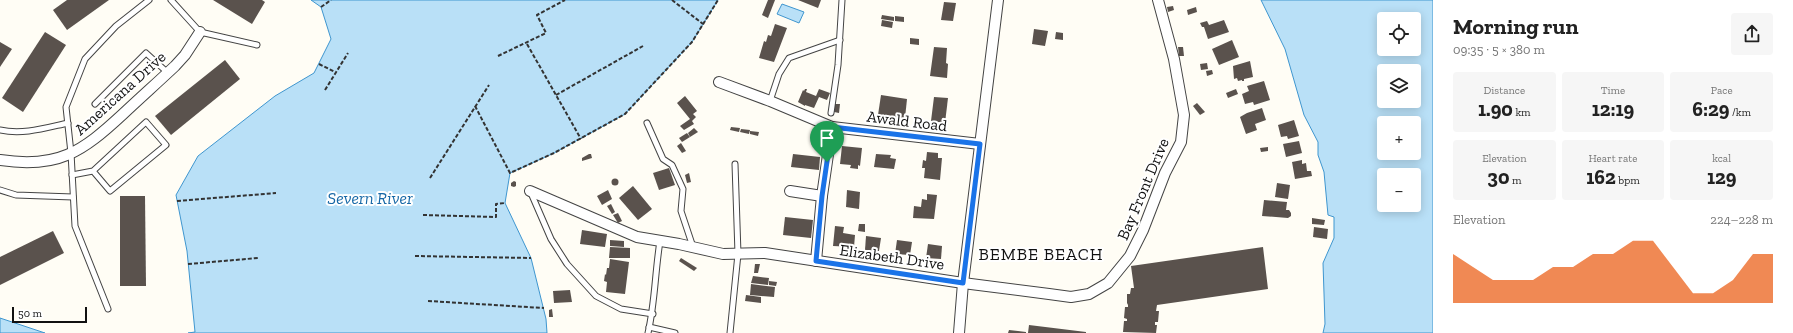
<!DOCTYPE html>
<html lang="en">
<head>
<meta charset="utf-8">
<style>
  :root { --surface:#fff; --page:#f6f6f6; --text:#222; --muted:#767676; --accent:#ea580c }
  body { margin:0; font-family:"Zilla Slab",serif; background:var(--page); color:var(--text); height:100vh; display:flex; flex-direction:column; font-size:15px; white-space:nowrap }
  * { box-sizing:border-box; margin:0 }
  p { font-size:13px; color:var(--muted) }
  .icon { flex:none; width:22px; height:22px; fill:none; stroke:currentColor; stroke-width:2; stroke-linecap:round; stroke-linejoin:round }
  .map { position:relative; flex:1; overflow:hidden }
  .details { display:flex; flex-direction:column; background:var(--surface); width:360px }
  .details>* { flex:none }
  .tools { position:absolute; left:1377px; top:12px; display:grid; gap:8px }
  .tools a { display:grid; place-items:center; width:44px; height:44px; border-radius:4px; background:var(--surface); box-shadow:0 2px 10px #0003; font-size:20px }
  .scale { position:absolute; left:12px; bottom:10px; width:75px; box-sizing:border-box; padding-left:4px; border:2px solid #111; border-top:0; font-size:11px; line-height:14px; white-space:nowrap; color:#111; -webkit-text-stroke:3px #fff; paint-order:stroke }
  .pin { position:absolute; display:grid; place-items:center; width:34px; height:34px; color:#fff; margin:-41px -17px; border-radius:50% 50% 50% 0; rotate:-45deg; box-shadow:0 0 4px #0007 }
  .pin .icon { rotate:45deg }
  .round { display:grid; place-items:center; flex:none; width:42px; height:42px; border-radius:4px; background:var(--page) }
  .head { display:flex; align-items:center; justify-content:space-between; height:68px; padding:0 20px }
  h1 { font-size:22px; font-weight:800; line-height:30px }
  .stats { display:grid; grid-template-columns:repeat(3,1fr); gap:6px; height:68px; padding:4px 20px }
  .stats div { display:grid; align-content:center; border-radius:4px; background:var(--page); text-align:center }
  .stats b { font-size:20px; font-weight:800 }
  .stats small { font-size:11px; font-weight:400 }
  .stats p { font-size:11px }
  .chart { height:112px; padding:8px 20px }
  .chart p { display:flex; justify-content:space-between }
  .chart svg { width:100%; height:72px; margin-top:4px; fill:var(--accent); opacity:.7 }
  main { display:flex; flex:1; min-height:0 }
  .map>svg:first-child { display:block }
  .water { fill:#b9e0f7; stroke:#3f96cf; fill-rule:evenodd }
  .building { fill:#5a524d }
  .lines { fill:none; stroke-linecap:round; stroke-linejoin:round }
  .lane-casing { stroke:#444; stroke-width:7 }
  .street-casing { stroke:#444; stroke-width:12 }
  .path { stroke:#333; stroke-width:2; stroke-dasharray:4 2; stroke-linecap:butt }
  .lane { stroke:#fff; stroke-width:5 }
  .street { stroke:#fff; stroke-width:10 }
  .route-casing { stroke:#fff; stroke-width:8 }
  .route { stroke:#1a73e8; stroke-width:5 }
  .labels { text-anchor:middle; dominant-baseline:central; stroke-width:4; stroke-linejoin:round; paint-order:stroke }
  .street-label { font-size:16px; fill:#111; stroke:#fff }
  .water-label { font-size:17px; font-style:italic; fill:#1768a6; stroke:#fff }
  .neighbourhood-label { font-size:17px; letter-spacing:1px; fill:#111; stroke:#fff }
</style>
</head>
<body>
<main>
<div class="map">
<svg width="1433" height="333" viewBox="0 0 1433 333">
  <rect width="100%" height="100%" fill="#fffdf5"/>
  <g class="water">
    <path d="M311 0H718L692 42 625 114 554 153 510 173 505 203 531 258 546 319 547 333H188L195 332 187 251 176 195 198 156 275 96 314 73 331 39 321 7Z"/>
    <path d="M1261 0H1433V333H1323L1325 324 1323 263 1334 238V217L1328 215 1324 172 1318 155V142L1304 115 1285 49ZM1384 19H1414V49H1384ZM1384 71H1414V101H1384ZM1384 123H1414V153H1384ZM1384 175H1414V205H1384Z"/>
    <path d="M782 4 804 12 799 23 777 14Z"/>
    <path d="M0 318 45 333H0Z"/>
  </g>
  <g class="building">
    <path d="M67 0H109L67 30 53 10Z"/>
    <path d="M213 0H262L265 2 252 24Z"/>
    <path d="M768 0H775L768 18 762 15Z"/>
    <path d="M798 0H821L818 8Z"/>
    <path d="M944 2 956 3 953 21 941 20Z"/>
    <path d="M1173 6 1174 10 1168 12 1167 7Z"/>
    <path d="M1196 7 1197 12 1188 15 1187 10Z"/>
    <path d="M882 15 894 17V21L881 19Z"/>
    <path d="M895 16 904 17V22L895 21Z"/>
    <path d="M882 20 893 22 892 28 881 26Z"/>
    <path d="M1224 20 1229 32 1208 39 1204 27H1202L1200 23 1207 21 1209 25Z"/>
    <path d="M775 24 787 28 774 62 759 58 764 41 766 42 768 35 771 36Z"/>
    <path d="M1034 29 1048 31 1045 46 1032 44Z"/>
    <path d="M45 32 66 45 23 112 2 98Z"/>
    <path d="M1056 32 1063 33V40L1055 39Z"/>
    <path d="M910 38 919 39V45L910 44Z"/>
    <path d="M1232 40 1239 57 1219 65 1212 49Z"/>
    <path d="M0 42 12 49 0 67Z"/>
    <path d="M934 47 947 48 946 63 948 64 947 78 930 76Z"/>
    <path d="M1178 47H1183L1184 56H1179Z"/>
    <path d="M225 60 240 79 171 135 155 116Z"/>
    <path d="M1250 61 1253 77 1244 79V81H1242V80L1238 81 1237 78 1234 79 1233 66Z"/>
    <path d="M1207 63 1208 69 1201 70 1200 64Z"/>
    <path d="M1212 70 1213 74 1207 76 1206 71Z"/>
    <path d="M1264 81 1270 100 1254 105 1253 102 1245 104 1242 94 1249 91 1247 86Z"/>
    <path d="M805 89H807L806 92 816 96 819 89 830 93 827 100 819 97 814 108 805 105V106L798 102 803 90 804 91Z"/>
    <path d="M1236 89 1238 94 1228 98 1226 93Z"/>
    <path d="M881 95 907 99 905 118 878 115Z"/>
    <path d="M685 96 697 111 693 114 696 117 692 121 694 124 684 130 680 126 690 119 677 103Z"/>
    <path d="M934 97 948 98 945 123 931 121Z"/>
    <path d="M1197 103 1205 112 1200 115 1193 106Z"/>
    <path d="M835 104H840L839 113 834 112Z"/>
    <path d="M1262 108 1266 120 1255 124 1257 130 1246 134 1240 117 1247 113Z"/>
    <path d="M1294 120 1299 136 1288 139 1287 136 1281 137 1278 125Z"/>
    <path d="M731 127 740 128 739 132 730 130Z"/>
    <path d="M694 128 698 132 690 137 688 133Z"/>
    <path d="M741 129 750 130 749 134 740 132Z"/>
    <path d="M750 131 759 132 758 136 750 134Z"/>
    <path d="M687 133 690 137 682 142 679 138Z"/>
    <path d="M1299 141 1302 153 1286 157 1283 144Z"/>
    <path d="M681 143 686 151 682 153 677 146Z"/>
    <path d="M842 146 862 148 860 166 858 165V169L850 168 851 165 840 164Z"/>
    <path d="M1268 147V151L1261 152 1260 148Z"/>
    <path d="M927 152 938 153V158H942L940 180 924 178 925 168H922L923 160 926 161Z"/>
    <path d="M589 154H591L592 158 582 161V158Z"/>
    <path d="M793 154 820 157 819 170 791 167Z"/>
    <path d="M876 154 891 155 890 158 896 159 894 169 874 167Z"/>
    <path d="M1302 160V164L1306 163 1307 171H1311L1312 176 1295 179 1292 162Z"/>
    <path d="M669 168 675 185 659 190 653 173Z"/>
    <path d="M689 173 691 182 687 183 685 175Z"/>
    <circle cx="615" cy="182" r="3.5"/>
    <path d="M514 181 516 182V186L514 187 511 186V183Z"/>
    <path d="M1277 183 1290 185 1288 199 1275 197Z"/>
    <path d="M633 186 652 209 638 220 619 198Z"/>
    <path d="M608 190 612 199 602 205 597 196Z"/>
    <path d="M847 190 860 192 859 209 846 207Z"/>
    <path d="M927 194 937 195 934 219 913 218 914 206 921 207 922 199 927 200Z"/>
    <path d="M120 196H145L146 286H120Z"/>
    <path d="M1264 200 1287 202 1286 210H1289L1291 213V216L1288 218 1262 216Z"/>
    <path d="M611 204 615 212 612 214 607 206Z"/>
    <path d="M618 213 622 221 618 223 613 215Z"/>
    <path d="M785 217 813 220 811 238 783 235Z"/>
    <path d="M1312 218 1325 220 1324 225 1312 224Z"/>
    <path d="M859 224H865V232L858 231Z"/>
    <path d="M835 226 844 227 843 233 855 235 854 247 833 246Z"/>
    <path d="M1314 227 1328 229 1327 239 1313 237Z"/>
    <path d="M582 230 607 234 605 247 580 244Z"/>
    <path d="M53 231 64 253 0 285V257Z"/>
    <path d="M866 236 881 238 879 251 865 250Z"/>
    <path d="M610 240 624 241V247L610 246Z"/>
    <path d="M897 240 912 242 910 255 895 254Z"/>
    <path d="M928 244 942 246 941 259 926 258Z"/>
    <path d="M610 247 630 248V258H609Z"/>
    <path d="M1263 247 1268 289 1157 305 1156 311H1159L1158 322H1155V325H1157L1156 333 1123 332 1124 321H1127V319L1124 318 1125 307H1128V305L1127 303V294H1130L1131 288H1134L1131 266Z"/>
    <path d="M681 258 697 268 694 271 679 261Z"/>
    <path d="M610 259 629 262 625 294 606 292 607 282 604 281 605 274 606 275 607 268H609Z"/>
    <path d="M755 264H760L758 273H754Z"/>
    <path d="M753 276 769 278 768 285 751 283Z"/>
    <path d="M769 281 777 282 776 286 769 285Z"/>
    <path d="M751 284 775 287 774 297 750 295Z"/>
    <path d="M570 290 572 302 554 303 553 291Z"/>
    <path d="M746 295 761 297V303L745 301Z"/>
    <path d="M552 309 553 317H549V310Z"/>
    <path d="M1029 325 1086 332V333H1028Z"/>
    <path d="M1009 330 1026 332V333H1008Z"/>
  </g>
  <g class="lines">
    <g class="lane-casing">
      <g id="lane">
        <path d="M171 0 200 32 257 45"/>
        <path d="M770 101 779 74 789 58 840 40"/>
        <path d="M95 104 146 53 168 73"/>
        <path d="M831 113 838 65 842 0"/>
        <path d="M647 123 663 159 672 165 683 189 681 211 693 247"/>
        <path d="M0 130C23 135 45 128 68 123"/>
        <path d="M72 175 93 171 146 122 166 145 110 191 93 171"/>
        <path d="M0 190 16 195 73 197"/>
        <path d="M531 193 551 239 567 264 596 296 621 309 653 314"/>
        <path d="M108 309 75 226 71 153 66 107 85 59 116 26 149 0"/>
        <path d="M649 327 675 333"/>
        <path d="M648 333C655 303 655 272 660 241"/>
        <path d="M730 333 738 254 735 164"/>
      </g>
    </g>
    <g class="street-casing">
      <g id="street">
        <path d="M719 82 770 101 832 127 980 144"/>
        <path d="M0 160C58 169 82 152 123 114 140 98 158 82 175 66L185 55 200 32"/>
        <path d="M530 191 637 237 679 244 723 254 765 253 963 283 1049 294 1071 297 1089 294 1108 283 1130 256 1143 230 1165 173 1181 142 1184 115 1174 59 1158 0"/>
        <path d="M790 191 822 196"/>
        <path d="M816 261 822 196 832 127"/>
        <path d="M959 333 963 283 998 0"/>
      </g>
    </g>
    <g class="path">
      <path d="M672 0 703 24"/>
      <path d="M321 7 331 0"/>
      <path d="M527 44 581 139"/>
      <path d="M498 56 546 33 537 15 565 0"/>
      <path d="M319 64 335 72"/>
      <path d="M325 90 348 53"/>
      <path d="M556 95 643 46"/>
      <path d="M475 106 510 173 554 153 625 114 692 42 718 0"/>
      <path d="M430 178 489 85"/>
      <path d="M177 201 276 193"/>
      <path d="M423 215 496 217V204L505 203"/>
      <path d="M415 256 531 258"/>
      <path d="M188 264 258 258"/>
      <path d="M428 301 544 308"/>
    </g>
    <use href="#lane" class="lane"/>
    <use href="#street" class="street"/>
  </g>
  <g class="lines">
    <g class="route-casing">
      <path id="route" d="M832 127 980 144 963 283 816 261 822 196Z"/>
    </g>
    <use href="#route" class="route"/>
  </g>
  <g class="labels">
    <g class="street-label">
      <text transform="translate(120 93) rotate(-42)">Americana Drive</text>
      <text transform="translate(907 121) rotate(7)">Awald Road</text>
      <text transform="translate(1143 189) rotate(-67)">Bay Front Drive</text>
      <text transform="translate(892 257) rotate(8)">Elizabeth Drive</text>
    </g>
    <g class="water-label">
      <text x="370" y="198">Severn River</text>
    </g>
    <g class="neighbourhood-label">
      <text x="1041" y="254">BEMBE BEACH</text>
    </g>
  </g>
</svg>
<div class="tools">
<a><svg class="icon" aria-label="locate" viewBox="0 0 24 24"><circle cx="12" cy="12" r="6"/><path d="M12 2v4M12 18v4M2 12h4M18 12h4"/></svg></a>
<a><svg class="icon" aria-label="layers" viewBox="0 0 24 24"><path d="M12 4l9 5-9 5-9-5zM3 14l9 5 9-5"/></svg></a>
<a>+</a>
<a>−</a>
</div>
<div class="scale">50 m</div>
<div class="pin" style="left:827px;top:162px;background:#1e9e55"><svg class="icon" aria-label="arrive" viewBox="0 0 24 24"><path d="M6 21V4h12l-3 4 3 4H6"/></svg></div>
</div>
<section class="details">
<div class="head"><div><h1>Morning run</h1><p>09:35 · 5 × 380 m</p></div><a class="round"><svg class="icon" aria-label="share" viewBox="0 0 24 24"><path d="M12 15V3M7 8l5-5 5 5M5 13v7h14v-7"/></svg></a></div>
<div class="stats">
<div><p>Distance</p><b>1.90<small> km</small></b></div>
<div><p>Time</p><b>12:19</b></div>
<div><p>Pace</p><b>6:29<small> /km</small></b></div>
</div>
<div class="stats">
<div><p>Elevation</p><b>30<small> m</small></b></div>
<div><p>Heart rate</p><b>162<small> bpm</small></b></div>
<div><p>kcal</p><b>129</b></div>
</div>
<div class="chart"><p><span>Elevation</span>224–228 m</p>
<svg viewBox="0 0 160 44" preserveAspectRatio="none"><path d="M0 44V14L10 22L20 30L30 30L40 30L50 22L60 22L70 14L80 14L90 6L100 6L110 22L120 38L130 38L140 30L150 14L160 14V44z"/></svg>
</div>
</section>
</main>
</body>
</html>
